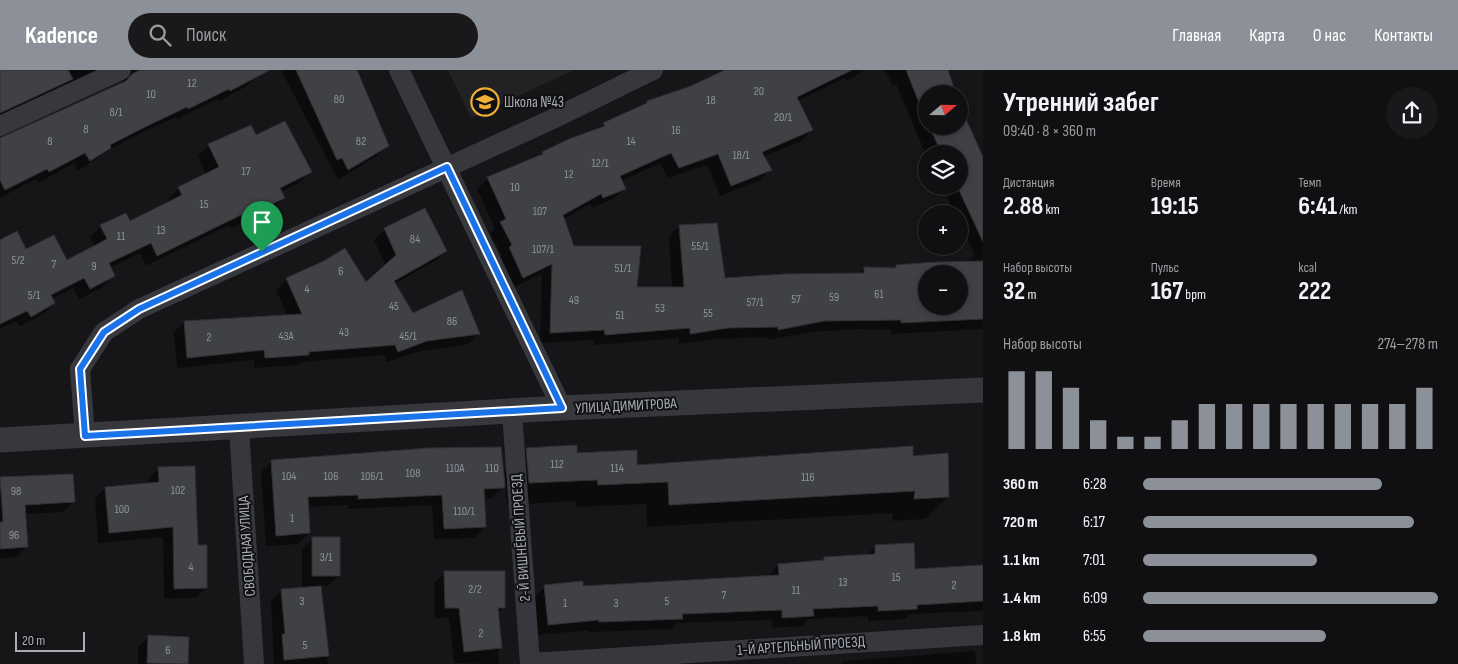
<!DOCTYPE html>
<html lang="ru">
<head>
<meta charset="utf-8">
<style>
  :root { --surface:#101012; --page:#19191b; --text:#f1f3f6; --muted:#9c9d9f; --line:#303032; --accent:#8c9099 }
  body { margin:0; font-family:"Sofia Sans Condensed",sans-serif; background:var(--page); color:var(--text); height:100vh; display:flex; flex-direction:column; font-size:19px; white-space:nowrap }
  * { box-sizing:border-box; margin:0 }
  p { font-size:16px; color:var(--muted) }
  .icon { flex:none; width:28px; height:28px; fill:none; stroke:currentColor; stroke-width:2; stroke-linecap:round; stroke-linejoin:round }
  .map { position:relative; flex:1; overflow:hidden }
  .details { display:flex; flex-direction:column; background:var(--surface); width:475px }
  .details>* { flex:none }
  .needle { width:32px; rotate:70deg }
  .controls { position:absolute; left:918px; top:15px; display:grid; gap:10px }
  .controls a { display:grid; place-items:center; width:50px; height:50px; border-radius:50%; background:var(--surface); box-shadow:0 2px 8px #0003,0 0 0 1px var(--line); font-size:25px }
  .scale { position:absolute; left:15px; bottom:12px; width:70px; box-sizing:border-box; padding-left:5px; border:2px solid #a8adb8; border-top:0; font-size:14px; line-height:18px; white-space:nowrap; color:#a8adb8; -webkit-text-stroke:4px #111113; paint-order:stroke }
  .pin { position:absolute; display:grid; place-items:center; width:42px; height:42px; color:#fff; margin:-51px -21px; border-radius:50% 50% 50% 0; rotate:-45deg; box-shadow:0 0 5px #0007 }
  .pin .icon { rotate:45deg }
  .round { display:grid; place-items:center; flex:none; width:52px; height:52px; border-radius:26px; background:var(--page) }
  .head { display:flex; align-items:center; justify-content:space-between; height:85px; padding:0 20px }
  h1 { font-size:28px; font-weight:700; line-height:38px }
  .metrics { display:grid; grid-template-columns:repeat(3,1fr); gap:8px; height:85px; padding:5px 20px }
  .metrics div { display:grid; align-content:center }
  .metrics b { font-size:25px; font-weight:700 }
  .metrics small { font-size:14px; font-weight:400 }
  .metrics p { font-size:14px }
  .chart { height:140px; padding:10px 20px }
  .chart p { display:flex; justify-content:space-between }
  .chart svg { width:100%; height:90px; margin-top:5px; stroke:var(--accent); stroke-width:6 }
  ul { padding:0 20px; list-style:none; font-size:16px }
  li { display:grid; grid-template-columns:80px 60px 1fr; align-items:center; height:38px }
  li i { height:12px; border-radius:6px; background:var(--accent) }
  header { display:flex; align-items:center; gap:30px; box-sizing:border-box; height:70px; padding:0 25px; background:var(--accent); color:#fff }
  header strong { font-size:24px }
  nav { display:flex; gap:28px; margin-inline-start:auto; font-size:18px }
  .search { width:350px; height:45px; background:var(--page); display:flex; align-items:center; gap:12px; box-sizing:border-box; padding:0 18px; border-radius:28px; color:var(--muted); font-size:19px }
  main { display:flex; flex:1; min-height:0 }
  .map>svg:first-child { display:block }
  .built { fill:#222225 }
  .shadow { fill:#0007; fill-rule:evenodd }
  .building { fill:#404145; stroke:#303034; fill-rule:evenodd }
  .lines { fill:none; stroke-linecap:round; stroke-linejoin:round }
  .minor { stroke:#37383d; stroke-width:20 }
  .tertiary { stroke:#37383d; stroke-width:25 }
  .route-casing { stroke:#fff; stroke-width:10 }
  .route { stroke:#1a73e8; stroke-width:6 }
  .labels { text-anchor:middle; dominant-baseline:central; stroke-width:4; stroke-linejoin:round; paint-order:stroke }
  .number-label { font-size:12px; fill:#8e929b }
  .poi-label { font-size:15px; fill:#a8adb8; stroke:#111113; text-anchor:start }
  .street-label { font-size:15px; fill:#a8adb8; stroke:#111113 }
</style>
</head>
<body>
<header>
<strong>Kadence</strong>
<div class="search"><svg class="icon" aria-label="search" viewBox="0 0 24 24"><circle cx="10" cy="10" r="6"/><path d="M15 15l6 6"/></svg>Поиск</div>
<nav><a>Главная</a><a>Карта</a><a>О нас</a><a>Контакты</a></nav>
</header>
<main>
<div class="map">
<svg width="983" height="594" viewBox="0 0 983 594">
  <rect width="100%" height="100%" fill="#161618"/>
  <path class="built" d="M448 0H574L471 48Z"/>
  <g class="shadow">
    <path d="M0 0H103L0 48Z"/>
    <path d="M106 0H256L258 5 247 16 219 31 218 29 177 49 176 47 129 69 106 82 78 101 74 93 38 113 36 109 0 128V68H5L122 14 117 1Z"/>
    <path d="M281 0H356L388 75 377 86 338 110Z"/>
    <path d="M728 0H864L847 11 845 8 798 31 812 60 801 71 763 87 770 100 759 111 720 126 707 95 668 108 660 93 621 111 624 119 613 129 592 138 590 134 563 149 574 177 636 219 672 218 669 167 679 156 724 209 858 204 864 199H894L897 197 966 193 975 185 959 151V144H955L942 116H959V84L926 85 896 14 893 16 885 0H941L926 24V56H959V37L983 90V259L891 264V260L855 259 813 262 768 270V267L717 269 679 274V268L594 275V270L540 273 542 204 512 218 498 189 502 185 490 164 495 159 477 119 488 109 537 88 542 83 569 70 599 59 604 54 647 32 692 17ZM926 204H959V236H926Z"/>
    <path d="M255 67 310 102 299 113 280 122 283 128 272 139 231 158 229 155 146 196 140 183 110 198 114 205 103 217 79 229 73 218 52 229 54 233 43 244 19 257 16 251 0 259V171L26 181 67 191 95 177 90 167 101 156 129 153 169 132 168 129 179 118 206 105 198 86 209 75Z"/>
    <path d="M385 159 446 180 435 191 394 214 412 244 479 264 468 274 416 282 387 292 385 285 301 292 298 295 254 298V290L177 298 174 262 184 252 287 246 276 220 287 209 365 213 386 196 374 170Z"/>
    <path d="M527 379 576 384 636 397 912 387 948 427 925 449 892 451 893 443 647 457 646 434 576 437V431L507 435 505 411 503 417 492 428 484 429 485 457 474 468 434 469 432 435 348 439V435L307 437 309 463 298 474 266 476 261 402 272 391 503 404Z"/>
    <path d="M159 399 197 476 206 518 196 528 164 529 163 467 98 473 95 429 105 418 148 414V409Z"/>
    <path d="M72 405 74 431 63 442 25 444 27 477 16 487 0 489V409Z"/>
    <path d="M313 468 339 506 328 516H319L328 594H274L271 531 282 520 302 519V479Z"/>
    <path d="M875 476 914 500 983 497V541L910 544 905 549 868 551V546L809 549 802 556 772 558V550L677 553 671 559 589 562V560L538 565 534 527 545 517 582 518 768 507 778 495 821 492 825 488 866 486Z"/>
    <path d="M445 503 504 537 497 544 501 578 498 581 499 594 454 593 449 548H435L434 513Z"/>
    <path d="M149 567 188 568 187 594H138V577Z"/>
    <path d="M975 581 976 594H841L844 591Z"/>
  </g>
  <g class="building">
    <path d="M0 0H68L73 9 0 43Z"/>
    <path d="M140 0H270L230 21 229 19 188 39 187 37 141 59 110 75 111 78 90 91 85 83 49 102 47 99 5 120 0 110V68L126 11 132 4Z"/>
    <path d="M296 0H357L389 76 348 100 342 88 337 90Z"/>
    <path d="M725 0H852L797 27 813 60 762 82 772 100 731 116 718 84 679 98 671 83 620 106 626 119 603 128 601 124 563 145 574 176H641L637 217H684L679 155 717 153 725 208 784 204 864 203V197L896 198V195L937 192 983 191V249L901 253V250L824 251 778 260V257L728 258 690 264V258L605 265 604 260 550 263 552 194 523 208 509 177 512 175 500 152 506 149 487 107 543 84 542 82 569 69 605 56 603 53 647 33V31L691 16ZM926 204H959V236H926Z"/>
    <path d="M906 0H948L956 24H926V50Z"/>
    <path d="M959 33 983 87V172L957 116H959V84H942L929 56H959Z"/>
    <path d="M285 51 312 102 280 118 285 128 242 148 241 145 157 186 151 173 109 193 115 206 90 219 84 208 51 225 55 233 31 247 27 241 0 254V170L17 161 26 179 54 165 67 190 107 169 100 155 126 143 130 151 182 125 178 117 219 97 208 74 251 55 256 65Z"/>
    <path d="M425 138 447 181 394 211 413 243 462 220 480 264 427 271 398 282 395 275 309 282V285L265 288 264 280 187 288 184 251 302 244 286 208 324 191 345 178 366 212 396 185 384 158Z"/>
    <path d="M577 375V383L637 380V395L913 376V386L948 383 949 427 914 429 915 421 669 435 668 412 598 415 597 410 529 413 526 378Z"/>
    <path d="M501 377 505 415 504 418 484 419 486 457 444 459 442 425 358 429V425L308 427 310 463 276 466 271 390 429 378Z"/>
    <path d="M195 396 198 475H207V518L174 519 173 457 109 463 105 417 159 412 158 397Z"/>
    <path d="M73 404 75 432 25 435 28 477 0 479V452H3L0 407Z"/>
    <rect x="312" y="467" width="28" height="39"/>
    <path d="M914 473 915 499 983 495V531L917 535V539L878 541V536L813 539 814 546 782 548V540L682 544 683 549 599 552V550L548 555 544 515 583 511V516L779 505 778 494 824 490V487L875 484V475Z"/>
    <path d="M444 501H505V538H498L502 578 464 582 459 538H445Z"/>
    <path d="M321 516 329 586 284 590 282 564H285L281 519Z"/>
    <path d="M148 565 189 567 188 594 147 593Z"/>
  </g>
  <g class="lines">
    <g class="minor">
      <path d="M399 0 562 338"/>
      <path d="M0 56 121 0"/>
      <path d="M512 342 530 594"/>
      <path d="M239 358 254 594"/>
      <path d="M85 366 80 299 104 262 139 239 557 47 653 0"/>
      <path d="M530 593 983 565"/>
    </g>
    <path class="tertiary" d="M0 370 562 338 983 320"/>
  </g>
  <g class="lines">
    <g class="route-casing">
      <path id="route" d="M447 97 562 338 85 366 80 299 104 262 139 239Z"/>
    </g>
    <use href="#route" class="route"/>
  </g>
  <defs>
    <g id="school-ring" transform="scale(1.4375)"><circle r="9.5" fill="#111113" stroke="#f2b134" stroke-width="1.5"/><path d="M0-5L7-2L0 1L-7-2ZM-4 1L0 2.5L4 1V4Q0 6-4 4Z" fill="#f2b134"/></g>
  </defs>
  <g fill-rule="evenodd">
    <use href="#school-ring" x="485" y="32"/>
  </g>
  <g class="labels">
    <g class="number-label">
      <text x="192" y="13">12</text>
      <text x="759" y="21">20</text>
      <text x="151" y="24">10</text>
      <text x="339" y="29">80</text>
      <text x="711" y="30">18</text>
      <text x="116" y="42">8/1</text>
      <text x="783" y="47">20/1</text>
      <text x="86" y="59">8</text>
      <text x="676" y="60">16</text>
      <text x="50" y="71">8</text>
      <text x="361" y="71">82</text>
      <text x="631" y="71">14</text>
      <text x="741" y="85">18/1</text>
      <text x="600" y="93">12/1</text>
      <text x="246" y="101">17</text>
      <text x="569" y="104">12</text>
      <text x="515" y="117">10</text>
      <text x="204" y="134">15</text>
      <text x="540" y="141">107</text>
      <text x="161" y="160">13</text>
      <text x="121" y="166">11</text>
      <text x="415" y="169">84</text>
      <text x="700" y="176">55/1</text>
      <text x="543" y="179">107/1</text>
      <text x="18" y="190">5/2</text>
      <text x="54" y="194">7</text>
      <text x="94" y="196">9</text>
      <text x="623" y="198">51/1</text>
      <text x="341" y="201">6</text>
      <text x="307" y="219">4</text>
      <text x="879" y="224">61</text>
      <text x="34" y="225">5/1</text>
      <text x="834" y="227">59</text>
      <text x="796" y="229">57</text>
      <text x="574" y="230">49</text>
      <text x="755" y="232">57/1</text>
      <text x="394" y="236">45</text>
      <text x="660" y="238">53</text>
      <text x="708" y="243">55</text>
      <text x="620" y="245">51</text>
      <text x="452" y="251">86</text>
      <text x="344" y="262">43</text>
      <text x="286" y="266">43А</text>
      <text x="408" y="266">45/1</text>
      <text x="209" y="267">2</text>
      <text x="557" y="394">112</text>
      <text x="455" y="398">110А</text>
      <text x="492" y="398">110</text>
      <text x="617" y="398">114</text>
      <text x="413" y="403">108</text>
      <text x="289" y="406">104</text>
      <text x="331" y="406">106</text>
      <text x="372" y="406">106/1</text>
      <text x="808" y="407">116</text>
      <text x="178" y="420">102</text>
      <text x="16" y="421">98</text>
      <text x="122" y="439">100</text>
      <text x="464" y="441">110/1</text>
      <text x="292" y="448">1</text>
      <text x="14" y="465">96</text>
      <text x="326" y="487">3/1</text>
      <text x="191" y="497">4</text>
      <text x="896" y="507">15</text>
      <text x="843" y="512">13</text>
      <text x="954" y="515">2</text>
      <text x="475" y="519">2/2</text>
      <text x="796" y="520">11</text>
      <text x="724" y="525">7</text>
      <text x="302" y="531">3</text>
      <text x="667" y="531">5</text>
      <text x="565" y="533">1</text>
      <text x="616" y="533">3</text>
      <text x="481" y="563">2</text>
      <text x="305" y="575">5</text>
      <text x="168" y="580">6</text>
    </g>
    <g class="poi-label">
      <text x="504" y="32">Школа №43</text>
    </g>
    <g class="street-label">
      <text transform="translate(626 336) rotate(-3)">УЛИЦА ДИМИТРОВА</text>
      <text transform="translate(521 468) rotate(-94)">2-Й ВИШНЁВЫЙ ПРОЕЗД</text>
      <text transform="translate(247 476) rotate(-94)">СВОБОДНАЯ УЛИЦА</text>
      <text transform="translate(801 576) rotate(-4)">1-Й АРТЕЛЬНЫЙ ПРОЕЗД</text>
    </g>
  </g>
</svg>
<div class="controls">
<a><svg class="needle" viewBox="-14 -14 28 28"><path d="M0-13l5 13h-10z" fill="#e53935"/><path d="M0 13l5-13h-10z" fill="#9c9d9f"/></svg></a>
<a><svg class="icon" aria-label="layers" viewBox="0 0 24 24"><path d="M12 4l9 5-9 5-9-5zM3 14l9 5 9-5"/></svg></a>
<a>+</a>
<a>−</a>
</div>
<div class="scale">20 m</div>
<div class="pin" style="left:262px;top:182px;background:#1e9e55"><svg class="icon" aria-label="arrive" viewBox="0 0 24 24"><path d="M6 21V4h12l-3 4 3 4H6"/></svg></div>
</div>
<section class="details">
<div class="head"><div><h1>Утренний забег</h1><p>09:40 · 8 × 360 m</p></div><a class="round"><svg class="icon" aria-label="share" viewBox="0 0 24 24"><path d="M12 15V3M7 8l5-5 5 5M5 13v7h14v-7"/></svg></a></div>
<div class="metrics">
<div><p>Дистанция</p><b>2.88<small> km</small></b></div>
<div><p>Время</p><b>19:15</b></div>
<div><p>Темп</p><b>6:41<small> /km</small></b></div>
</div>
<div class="metrics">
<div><p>Набор высоты</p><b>32<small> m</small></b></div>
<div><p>Пульс</p><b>167<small> bpm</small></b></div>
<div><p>kcal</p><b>222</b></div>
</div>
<div class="chart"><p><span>Набор высоты</span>274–278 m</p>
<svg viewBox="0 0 160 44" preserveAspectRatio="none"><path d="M5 44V6M15 44V6M25 44V14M35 44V30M45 44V38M55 44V38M65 44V30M75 44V22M85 44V22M95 44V22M105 44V22M115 44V22M125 44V22M135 44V22M145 44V22M155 44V14"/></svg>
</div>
<ul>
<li><b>360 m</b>6:28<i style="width:81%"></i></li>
<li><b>720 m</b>6:17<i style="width:92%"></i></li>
<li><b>1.1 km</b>7:01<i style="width:59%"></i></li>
<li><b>1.4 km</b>6:09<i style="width:100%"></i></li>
<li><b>1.8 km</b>6:55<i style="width:62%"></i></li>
</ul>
</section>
</main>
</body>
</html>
